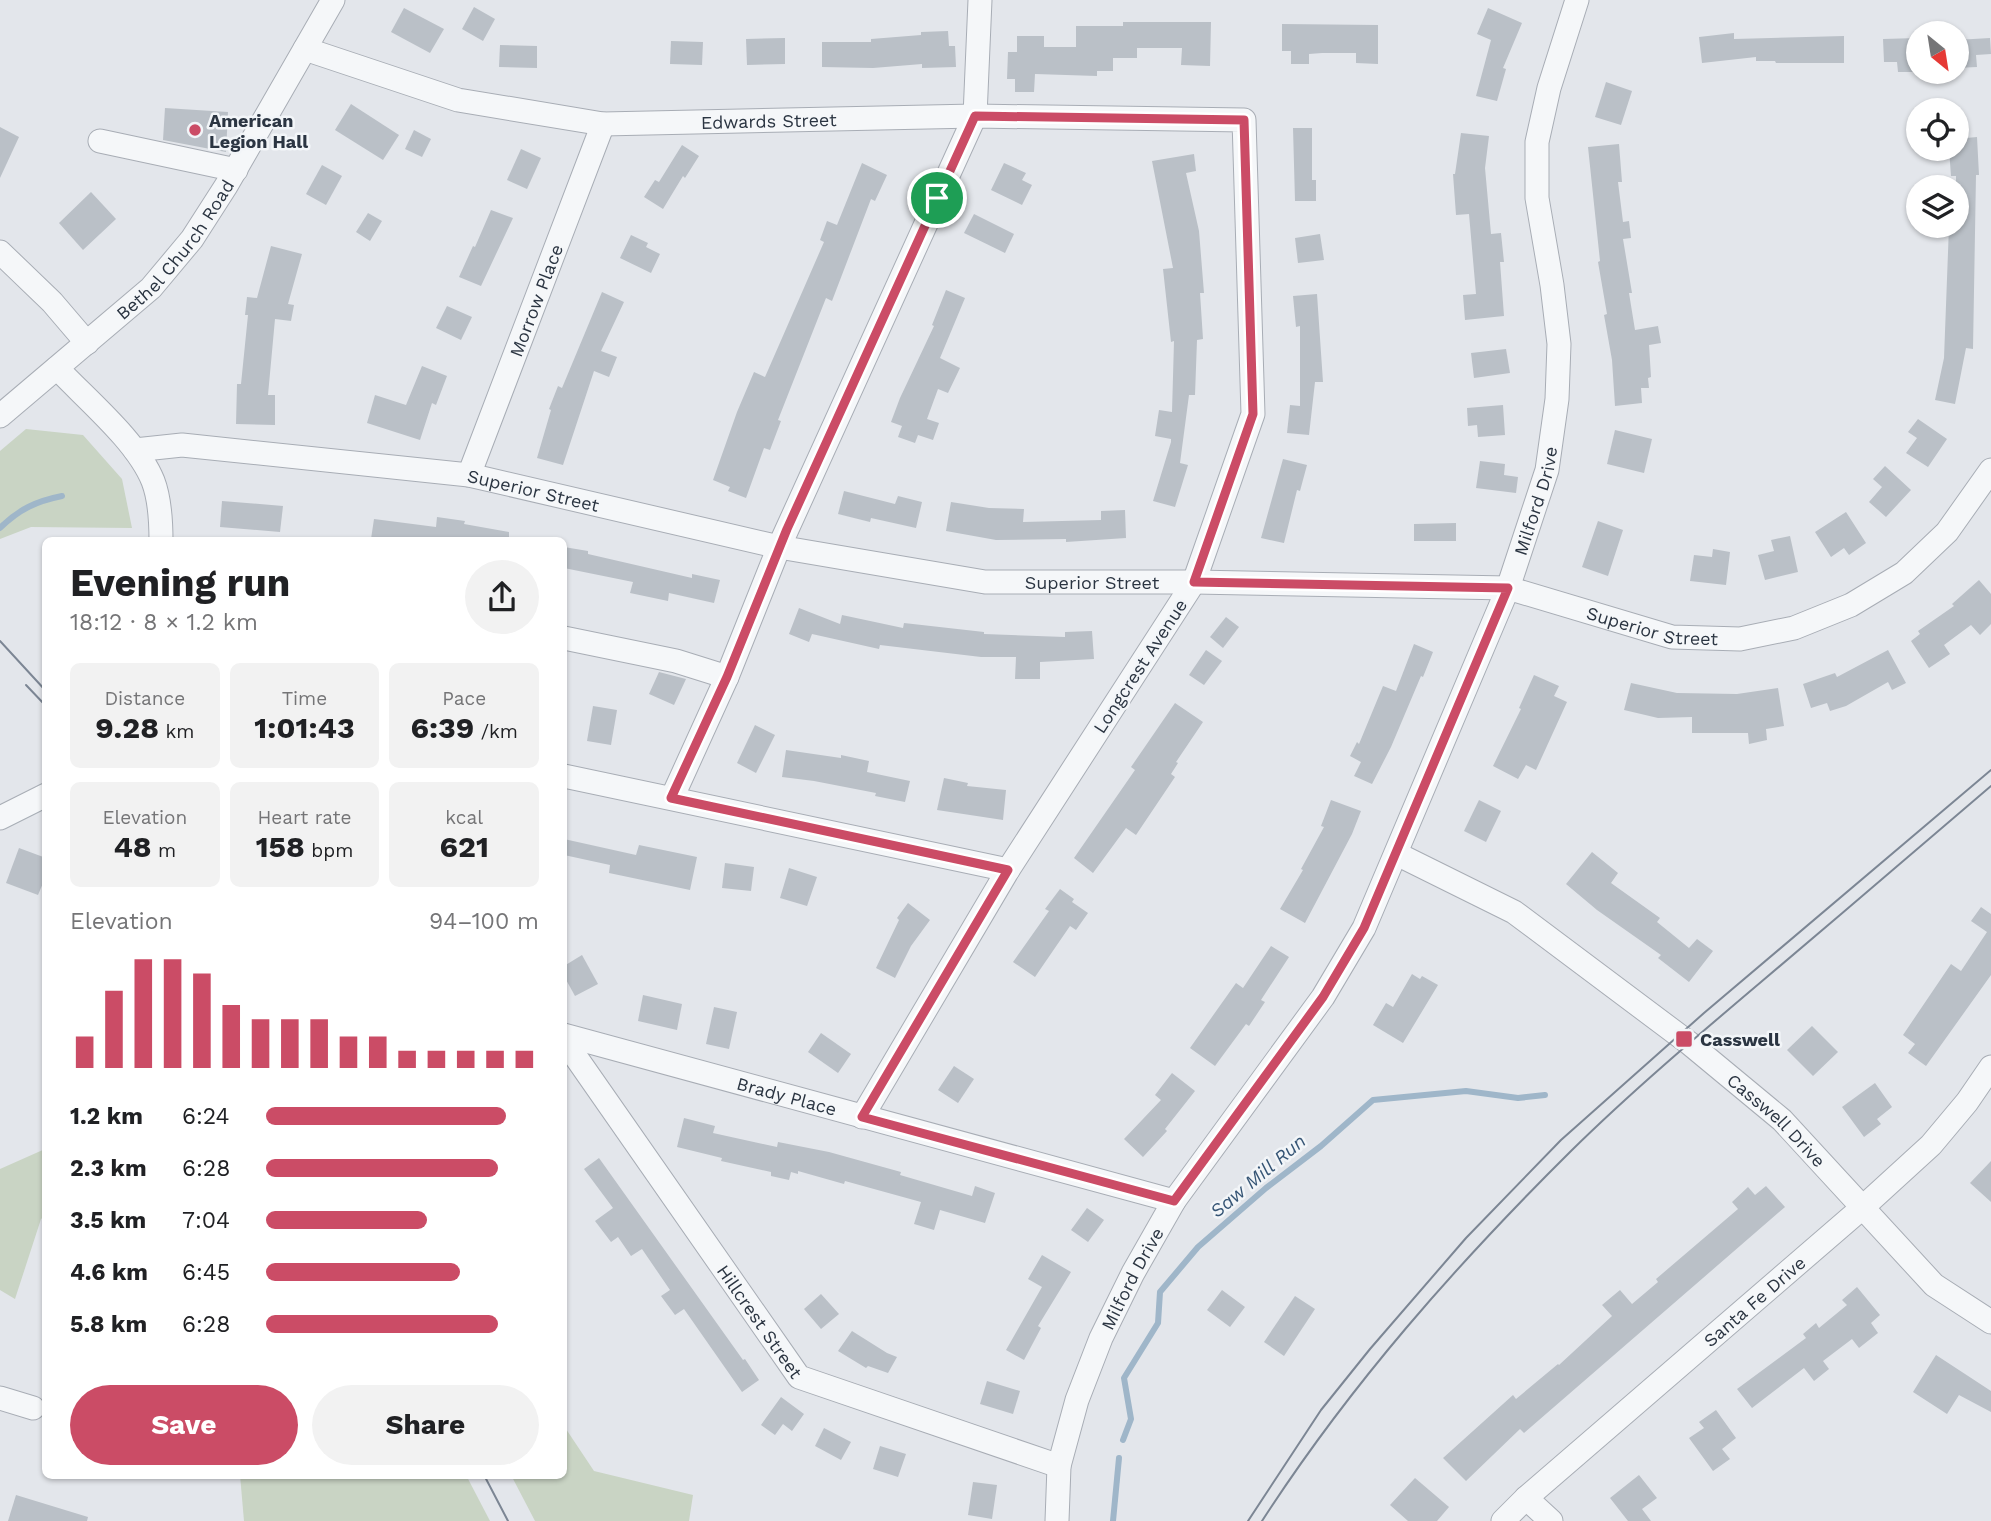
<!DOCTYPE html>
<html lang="en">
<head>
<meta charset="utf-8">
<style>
  :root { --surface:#fff; --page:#f2f2f2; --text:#202124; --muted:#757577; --accent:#cb4c66 }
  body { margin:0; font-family:"Work Sans",sans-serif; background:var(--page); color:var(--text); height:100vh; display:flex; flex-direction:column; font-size:26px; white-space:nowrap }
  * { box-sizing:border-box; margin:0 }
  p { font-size:23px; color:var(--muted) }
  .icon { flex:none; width:38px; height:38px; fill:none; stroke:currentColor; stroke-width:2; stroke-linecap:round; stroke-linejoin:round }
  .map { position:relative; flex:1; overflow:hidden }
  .drawer { position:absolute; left:42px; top:537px; width:525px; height:942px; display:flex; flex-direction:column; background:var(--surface); border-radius:10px; box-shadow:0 2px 5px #0004 }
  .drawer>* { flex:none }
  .needle { width:46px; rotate:150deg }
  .buttons { position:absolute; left:1906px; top:21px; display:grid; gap:14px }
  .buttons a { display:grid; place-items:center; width:63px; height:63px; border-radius:50%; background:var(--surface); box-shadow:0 2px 5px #0004; font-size:35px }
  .pin { position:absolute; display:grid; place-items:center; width:60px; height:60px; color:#fff; margin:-30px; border:4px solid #fff; border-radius:50%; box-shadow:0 2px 7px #0007 }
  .round { display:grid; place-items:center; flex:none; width:74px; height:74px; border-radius:37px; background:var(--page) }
  .summary { display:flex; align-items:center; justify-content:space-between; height:119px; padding:0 28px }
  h1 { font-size:38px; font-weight:700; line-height:52px }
  .metrics { display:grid; grid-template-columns:repeat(3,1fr); gap:10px; height:119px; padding:7px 28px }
  .metrics div { display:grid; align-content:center; border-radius:10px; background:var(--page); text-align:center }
  .metrics b { font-size:30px; font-weight:700 }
  .metrics small { font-size:19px; font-weight:400 }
  .metrics p { font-size:19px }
  .chart { height:196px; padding:14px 28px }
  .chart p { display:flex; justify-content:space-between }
  .chart svg { width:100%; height:126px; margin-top:7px; stroke:var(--accent); stroke-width:6 }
  .primary-button { display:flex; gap:14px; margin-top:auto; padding:14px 28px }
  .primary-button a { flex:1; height:80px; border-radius:42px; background:var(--accent); color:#fff; font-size:28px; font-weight:700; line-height:80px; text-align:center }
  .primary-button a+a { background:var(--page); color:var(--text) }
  ul { padding:0 28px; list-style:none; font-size:23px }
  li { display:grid; grid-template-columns:112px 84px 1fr; align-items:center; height:52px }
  li i { height:18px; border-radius:9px; background:var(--accent) }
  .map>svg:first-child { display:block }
  .green { fill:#c9d4c4 }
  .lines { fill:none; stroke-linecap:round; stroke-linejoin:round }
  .stream { stroke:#9fb6c9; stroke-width:6 }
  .building { fill:#bac0c7 }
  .minor-casing { stroke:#a8adb5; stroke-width:25 }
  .minor { stroke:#f5f7f9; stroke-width:23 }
  .tram { stroke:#7c8694; stroke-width:2 }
  .route-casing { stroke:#fff; stroke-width:14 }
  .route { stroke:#cb4c66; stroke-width:9 }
  .poi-dot { fill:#cb4c66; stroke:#f2f5f8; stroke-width:2.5 }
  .labels { text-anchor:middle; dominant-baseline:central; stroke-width:5; stroke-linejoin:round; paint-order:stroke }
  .poi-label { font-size:18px; font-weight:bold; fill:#2b3542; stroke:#f2f5f8; text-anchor:start }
  .street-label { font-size:18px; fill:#2b3542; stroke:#f2f5f8 }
  .water-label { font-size:19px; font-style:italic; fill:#365575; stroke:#f2f5f8 }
</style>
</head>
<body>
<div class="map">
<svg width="1991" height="1521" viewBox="0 0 1991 1521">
  <rect width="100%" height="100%" fill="#e3e6eb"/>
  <g class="green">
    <path d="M26 429 83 435 122 479 132 528 31 527 0 539V451Z"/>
    <path d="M45 1149V1216L41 1219 15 1299 0 1290V1169Z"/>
    <path d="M564 1426 594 1471 693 1495 689 1521H535L511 1475H564Z"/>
    <path d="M240 1475H466L490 1521H244Z"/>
  </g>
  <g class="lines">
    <g class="stream">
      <path d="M0 528C19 509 37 501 62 496"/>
      <path d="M1123 1440 1131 1419 1124 1378 1158 1323 1160 1292 1198 1247 1266 1188 1321 1146 1373 1100 1466 1091 1518 1098 1545 1095"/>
      <path d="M1113 1521 1119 1458"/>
    </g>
  </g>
  <g class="building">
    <path d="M474 7 495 19 483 41 462 29Z"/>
    <path d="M404 8 444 29 430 53 391 32Z"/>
    <path d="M1488 8 1522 23 1503 68 1506 69 1497 101 1476 96 1491 40 1477 34Z"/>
    <path d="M1123 22H1211L1210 66 1181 65 1182 48H1137V58H1113V71H1097V76L1035 74 1034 92H1015V79H1007L1008 52H1017V36H1044V47H1076V26H1123Z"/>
    <path d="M1282 24 1378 25V64L1356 63V53H1322L1309 54V64H1291V51H1282Z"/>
    <path d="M948 31 949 46H955L956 67 922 68V64L873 68 822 67V42H871V39L921 35V32Z"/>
    <path d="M1734 33V39L1844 36V63H1776L1775 61H1756V57L1702 63 1699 37Z"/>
    <path d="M785 38V64L747 65 746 39Z"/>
    <path d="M1917 38 1918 72H1898L1897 62H1884L1883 39Z"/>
    <path d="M1990 38 1991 54 1976 55 1977 67 1956 68V40Z"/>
    <path d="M671 41 703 42 702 65 670 64Z"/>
    <path d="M500 45 537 46V68L499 67Z"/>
    <path d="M1606 82 1632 91 1621 125 1595 117Z"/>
    <path d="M351 104 399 135 383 160 335 130Z"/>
    <path d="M165 108 228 112 226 152 163 140Z"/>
    <path d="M0 127 19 137 0 178Z"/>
    <path d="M1293 128H1312V180H1316V201H1295Z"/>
    <path d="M414 130 431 139 422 157 405 149Z"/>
    <path d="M1461 133 1489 136 1485 168 1491 234 1501 233 1504 262H1500L1504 316 1465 320 1463 295 1476 294 1469 214 1456 215 1453 174H1455Z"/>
    <path d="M1977 137 1979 175H1976L1973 349 1966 348 1955 404 1935 400 1944 358 1949 226H1956V176H1951L1949 149H1956V139Z"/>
    <path d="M1619 144 1622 182H1618L1623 222 1629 221 1631 238 1623 239 1632 293H1629L1635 330 1658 326 1661 343 1649 345 1651 377 1648 378 1649 388H1641L1642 403 1615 406 1612 360 1604 315 1607 314 1598 262 1600 261 1588 147Z"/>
    <path d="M682 145 699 156 685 178 683 176 663 209 644 197 655 180 659 182Z"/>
    <path d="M521 149 541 158 527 189 507 180Z"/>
    <path d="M1194 154 1196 171 1186 173 1199 231 1204 293H1200L1203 339 1197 340 1195 395H1189L1180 463 1188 465 1175 507 1153 501 1171 442V439L1155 436 1159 410 1172 412 1174 341 1171 342 1163 269 1173 268 1152 161Z"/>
    <path d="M862 163 887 175 875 201 871 199 832 301 826 298 778 420 781 421 770 450 764 448 746 498 728 491 730 487 713 480 737 412 754 372 765 377 824 242 820 240 827 221 837 225Z"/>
    <path d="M1004 163 1026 173 1022 180 1032 185 1022 205 991 190Z"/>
    <path d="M322 165 342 176 326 205 306 194Z"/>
    <path d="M91 192 116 219 83 250 59 223Z"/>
    <path d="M491 210 513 218 481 286 459 277 473 246 475 247Z"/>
    <path d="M368 213 382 221 370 241 356 232Z"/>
    <path d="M974 214 1014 234 1005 253 964 233Z"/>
    <path d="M1320 234 1324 260 1298 263 1295 238Z"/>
    <path d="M631 235 648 243 646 247 660 254 651 273 620 258Z"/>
    <path d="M271 246 302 254 288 304 294 305 291 321 275 319 268 395H275V425L236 424 237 384H241L248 315H245L247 297 257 298Z"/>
    <path d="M946 290 965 298 940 358 960 368 948 393 938 389 927 419 939 423 933 440 918 435 915 443 898 437 902 426 891 422 900 398 934 326 932 325Z"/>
    <path d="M602 292 624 302 601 351 617 357 609 377 594 371 563 465 537 458 551 410 549 409 558 386 562 388Z"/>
    <path d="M1317 294 1323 382H1315L1309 435 1287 433 1290 405 1300 406V326L1296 327 1293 296Z"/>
    <path d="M447 306 472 317 461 340 436 328Z"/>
    <path d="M1506 349 1510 373 1474 378 1471 353Z"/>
    <path d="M422 366 447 376 436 405 432 403 420 440 367 423 375 395 406 405Z"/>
    <path d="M1503 405 1505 435 1478 437 1477 425 1468 426 1467 408Z"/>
    <path d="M1918 419 1947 439 1928 467 1906 453 1917 438 1908 432Z"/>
    <path d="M1615 430 1652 439 1644 473 1607 464Z"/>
    <path d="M1283 459 1307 465 1300 491 1297 490 1284 543 1261 538Z"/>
    <path d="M1480 461 1505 464 1504 475 1518 477 1516 493 1476 488Z"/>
    <path d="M1885 466 1911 490 1886 517 1869 502 1882 487 1873 479Z"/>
    <path d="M844 491 895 504 898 496 922 502 916 528 871 518 870 522 838 514Z"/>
    <path d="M222 501 283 506 280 532 220 527Z"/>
    <path d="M951 502 989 508 1024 509 1023 522 1101 520V511L1125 510 1126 538 1066 542V539L996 540 946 531Z"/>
    <path d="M1846 512 1866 543 1849 555 1844 548 1831 557 1815 532Z"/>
    <path d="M437 517 465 521 464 524 509 532V541L371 539 374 519 436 527Z"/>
    <path d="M1598 521 1623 530 1608 576 1582 567Z"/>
    <path d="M1456 523V541H1414V524Z"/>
    <path d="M1790 536 1798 572 1765 580 1758 555 1774 551 1771 540Z"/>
    <path d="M564 547 588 551V554L692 578V574L720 580 714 603 669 593 668 601 630 593 633 582 564 568Z"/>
    <path d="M1713 549 1730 552 1726 585 1690 581 1694 555 1712 557Z"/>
    <path d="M1979 580 1991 594V624L1980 635 1971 625 1944 645 1950 654 1929 668 1911 641 1920 634 1918 631 1954 606 1952 604Z"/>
    <path d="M799 608 840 624 842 615 903 628 904 623 984 632V634L1065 637V632L1092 631 1094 659 1040 662V679H1015L1016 657H981L880 645 879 649 812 634 809 642 789 634Z"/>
    <path d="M1226 617 1239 627 1223 648 1210 637Z"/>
    <path d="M1414 644 1433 652 1423 677 1421 676 1391 747 1372 784 1354 776 1361 762 1350 756 1357 742 1359 744 1383 686 1396 691Z"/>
    <path d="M1206 650 1222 661 1204 685 1189 675Z"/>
    <path d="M1888 650 1906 683 1892 690 1888 682 1846 706 1830 711 1827 703 1811 708 1803 684 1835 673 1837 677Z"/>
    <path d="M659 672 686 679 674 705 649 694Z"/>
    <path d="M1534 675 1559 686 1554 696 1567 702 1536 770 1526 765 1518 779 1493 766 1521 709 1519 708Z"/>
    <path d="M1631 683 1677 693 1737 694 1778 688 1784 726 1766 729 1767 740 1749 744 1748 733H1692V717L1658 718 1624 710Z"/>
    <path d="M1175 703 1203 722 1176 762 1178 763 1171 774 1175 777 1136 835 1126 828 1093 873 1074 858 1135 770 1131 767Z"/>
    <path d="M593 706 617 710 611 745 587 741Z"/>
    <path d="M755 725 775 735 756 773 737 763Z"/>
    <path d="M786 750 841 758V755L869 761 867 772 910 781 905 802 875 796 876 793 814 781 782 777Z"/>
    <path d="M944 778 968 783 967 786 1006 790 1003 820 937 810Z"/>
    <path d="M1331 800 1361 811 1352 834 1305 923 1280 909 1303 870 1301 869 1324 827 1321 826Z"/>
    <path d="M1479 800 1501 811 1486 842 1464 831Z"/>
    <path d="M564 839 636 855 639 845 697 857 690 890 609 873 610 865 564 855Z"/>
    <path d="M19 848 46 858V876L38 895 6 883Z"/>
    <path d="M1592 852 1618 873 1611 883 1660 918 1657 922 1689 948 1697 939 1713 951 1689 982 1658 958 1661 955 1597 910 1566 884Z"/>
    <path d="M725 863 754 867 751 891 722 888Z"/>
    <path d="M789 868 817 877 807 906 780 898Z"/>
    <path d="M1060 889 1074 899 1072 902 1088 913 1076 930 1070 926 1035 977 1013 962 1049 911 1045 909Z"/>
    <path d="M908 903 930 920 911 946 895 978 876 968 899 920 897 918Z"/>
    <path d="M1981 907 1991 914V975L1926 1066 1908 1053 1915 1044 1903 1035 1951 964 1961 971 1987 932 1971 921Z"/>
    <path d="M1271 946 1289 957 1261 1000 1265 1002 1249 1026 1246 1024 1215 1066 1190 1048 1236 983 1243 988Z"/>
    <path d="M582 955 598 984 575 996 564 976V966Z"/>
    <path d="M1412 974 1420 979 1422 976 1438 985 1403 1043 1373 1025 1386 1003 1393 1007Z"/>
    <path d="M643 995 682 1004 677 1030 638 1021Z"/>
    <path d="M714 1007 737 1012 729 1049 706 1044Z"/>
    <path d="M1812 1026 1838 1052 1813 1076 1787 1050Z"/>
    <path d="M821 1033 851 1054 838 1073 808 1052Z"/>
    <path d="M954 1066 974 1079 958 1103 938 1090Z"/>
    <path d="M1172 1073 1195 1091 1165 1129 1167 1131 1143 1157 1124 1139 1161 1100 1155 1095Z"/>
    <path d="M1875 1083 1892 1107 1877 1119 1881 1124 1864 1137 1842 1107Z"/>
    <path d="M684 1118 715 1126 713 1133 777 1147 778 1142 829 1152 901 1172 900 1175 972 1196 975 1186 995 1193 985 1223 940 1210 934 1230 914 1224 921 1202 845 1181 844 1184 798 1171V1174L791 1172 789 1180 771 1176V1172L721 1161 722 1158 677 1147Z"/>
    <path d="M599 1158 743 1360 745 1359 759 1380 742 1392 684 1309 675 1315 661 1296 670 1290 642 1249 631 1256 618 1237 611 1242 595 1221 613 1208 584 1169Z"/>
    <path d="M1991 1161V1202L1970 1183Z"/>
    <path d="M1766 1186 1785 1207 1524 1433 1520 1429 1466 1481 1443 1458 1513 1395 1516 1399 1558 1364 1559 1365 1612 1316 1602 1305 1620 1290 1632 1304 1658 1282 1656 1279 1738 1209 1732 1202 1748 1187 1755 1195Z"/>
    <path d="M1087 1208 1104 1220 1088 1242 1071 1230Z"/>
    <path d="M1042 1255 1071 1272 1038 1326 1041 1328 1024 1360 1006 1350 1042 1287 1028 1279Z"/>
    <path d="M1857 1287 1880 1315 1871 1323 1878 1333 1859 1348 1852 1339 1823 1361 1829 1369 1814 1381 1804 1368 1752 1408 1737 1389 1806 1338 1803 1334 1816 1323 1819 1328 1847 1305 1842 1300Z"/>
    <path d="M1222 1290 1245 1307 1230 1327 1207 1310Z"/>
    <path d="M821 1294 839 1314 821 1329 804 1309Z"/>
    <path d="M1295 1296 1315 1309 1284 1356 1264 1342Z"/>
    <path d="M852 1331 887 1353 897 1357 888 1373 868 1366 866 1368 838 1351Z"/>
    <path d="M1936 1355 1991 1391V1412L1959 1395 1947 1414 1913 1392Z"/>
    <path d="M987 1381 1020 1391 1013 1414 980 1404Z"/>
    <path d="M781 1397 804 1414 792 1431 783 1424 775 1435 761 1425Z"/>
    <path d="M1716 1410 1736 1438 1722 1449 1730 1459 1713 1471 1689 1438 1704 1428 1699 1422Z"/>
    <path d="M824 1428 851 1442 841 1460 815 1446Z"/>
    <path d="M880 1446 906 1454 898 1477 873 1469Z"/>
    <path d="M1639 1475 1657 1498 1642 1509 1651 1521H1628L1610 1498Z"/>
    <path d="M1415 1478 1449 1507 1437 1521H1408L1390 1505Z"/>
    <path d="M973 1482 997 1485 992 1519 968 1515Z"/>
    <path d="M16 1495 88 1517 87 1521H8Z"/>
  </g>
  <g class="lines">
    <g class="minor-casing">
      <g id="minor">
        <path id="s1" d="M305 49 458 100 603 124 975 116 1244 120 1253 414 1194 582 1008 870 862 1117"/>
        <path d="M100 141 236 170"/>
        <path d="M0 252 52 302 87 343"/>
        <path d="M57 368C87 400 137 441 153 481 160 499 161 521 161 541"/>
        <path id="s2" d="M0 416 151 288 192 239 226 186 333 0"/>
        <path id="s3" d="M135 450 182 445 469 475 779 547 985 582H1194L1508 588 1672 637 1740 639 1794 628 1851 605 1904 573 1947 532 1991 470"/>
        <path id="s4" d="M469 475 603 124"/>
        <path d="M564 638 676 661 727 677"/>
        <path d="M564 776 1008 870"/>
        <path d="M672 798 727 677 779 547 975 116 980 0"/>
        <path d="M0 818 46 795"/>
        <path id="s5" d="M1397 854 1514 912 1689 1043 1782 1120 1934 1285 1991 1322"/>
        <path id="s6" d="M564 1035 1174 1201"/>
        <path id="s7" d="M564 1040 799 1377 1059 1466"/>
        <path d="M0 1398 33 1408"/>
        <path d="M1526 1498 1551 1521"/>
        <path id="s8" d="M1057 1521 1059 1466 1077 1400 1101 1338 1133 1273 1174 1201 1323 997 1364 928 1508 588 1547 470 1557 399 1559 344 1552 285 1537 198V142L1549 88 1577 0"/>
        <path id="s9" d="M1503 1521 1526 1498 1862 1208 1931 1145 1967 1102 1991 1067"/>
      </g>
    </g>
    <use href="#minor" class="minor"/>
    <g class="tram">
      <path d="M0 641 46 691"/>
      <path d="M26 685 46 706"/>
      <path d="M484 1475 508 1521"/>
      <path d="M1248 1521 1321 1410 1370 1349 1466 1238 1561 1140 1704 1013 1991 770"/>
      <path d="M1262 1521C1350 1385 1456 1265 1571 1151 1631 1092 1696 1037 1761 982 1838 917 1914 852 1991 786"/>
    </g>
  </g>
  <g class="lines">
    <g class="route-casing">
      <path id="route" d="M975 116 1244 120 1253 414 1194 582 1508 588 1364 928 1323 997 1174 1201 862 1117 1008 870 671 798 727 677 787 529Z"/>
    </g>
    <use href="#route" class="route"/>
  </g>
  <g class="poi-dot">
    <circle cx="195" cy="130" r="7"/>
    <rect x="1675" y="1030" width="18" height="18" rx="3.5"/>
  </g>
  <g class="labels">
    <g class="poi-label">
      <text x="209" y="120">American<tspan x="209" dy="21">Legion Hall</tspan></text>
      <text x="1700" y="1039">Casswell</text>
    </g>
    <g class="street-label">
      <text stroke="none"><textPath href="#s1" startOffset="474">Edwards Street</textPath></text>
      <text stroke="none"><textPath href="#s2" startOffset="243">Bethel Church Road</textPath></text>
      <text stroke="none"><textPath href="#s4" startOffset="187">Morrow Place</textPath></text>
      <text stroke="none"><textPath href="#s3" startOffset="402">Superior Street</textPath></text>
      <text stroke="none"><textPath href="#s8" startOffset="1139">Milford Drive</textPath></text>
      <text stroke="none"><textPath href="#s3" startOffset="970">Superior Street</textPath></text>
      <text stroke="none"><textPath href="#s3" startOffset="1536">Superior Street</textPath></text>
      <text transform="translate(1140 666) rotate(-57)">Longcrest Avenue</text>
      <text stroke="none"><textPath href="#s6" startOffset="231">Brady Place</textPath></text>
      <text stroke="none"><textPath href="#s5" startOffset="466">Casswell Drive</textPath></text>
      <text stroke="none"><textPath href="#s8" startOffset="257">Milford Drive</textPath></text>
      <text stroke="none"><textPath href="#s9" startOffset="334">Santa Fe Drive</textPath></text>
      <text stroke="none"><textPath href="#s7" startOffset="343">Hillcrest Street</textPath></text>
    </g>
    <g class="water-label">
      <text transform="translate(1258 1176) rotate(-40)">Saw Mill Run</text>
    </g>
  </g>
</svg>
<div class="buttons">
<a><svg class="needle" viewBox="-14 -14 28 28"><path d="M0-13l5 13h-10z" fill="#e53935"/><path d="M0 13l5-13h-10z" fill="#757577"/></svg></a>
<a><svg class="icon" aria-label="locate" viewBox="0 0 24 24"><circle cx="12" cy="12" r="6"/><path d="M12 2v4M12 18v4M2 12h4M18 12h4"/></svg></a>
<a><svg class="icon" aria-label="layers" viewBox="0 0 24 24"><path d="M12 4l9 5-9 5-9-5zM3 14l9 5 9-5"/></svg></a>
</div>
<div class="pin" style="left:937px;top:198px;background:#1e9e55"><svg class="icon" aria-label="arrive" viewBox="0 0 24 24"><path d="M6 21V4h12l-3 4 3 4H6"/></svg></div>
<section class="drawer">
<div class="summary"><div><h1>Evening run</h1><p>18:12 · 8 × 1.2 km</p></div><a class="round"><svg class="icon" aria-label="share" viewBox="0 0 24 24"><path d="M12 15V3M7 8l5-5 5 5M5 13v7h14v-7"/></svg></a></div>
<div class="metrics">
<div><p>Distance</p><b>9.28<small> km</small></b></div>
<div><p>Time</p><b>1:01:43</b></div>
<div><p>Pace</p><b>6:39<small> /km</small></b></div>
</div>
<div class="metrics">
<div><p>Elevation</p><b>48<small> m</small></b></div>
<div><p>Heart rate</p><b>158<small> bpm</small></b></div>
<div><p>kcal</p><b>621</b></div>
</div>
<div class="chart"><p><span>Elevation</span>94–100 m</p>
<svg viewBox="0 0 160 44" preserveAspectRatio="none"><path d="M5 44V33M15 44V17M25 44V6M35 44V6M45 44V11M55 44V22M65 44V27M75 44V27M85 44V27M95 44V33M105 44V33M115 44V38M125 44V38M135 44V38M145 44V38M155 44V38"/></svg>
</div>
<ul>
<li><b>1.2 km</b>6:24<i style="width:88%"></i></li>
<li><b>2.3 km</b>6:28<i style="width:85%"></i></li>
<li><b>3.5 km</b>7:04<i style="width:59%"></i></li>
<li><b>4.6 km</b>6:45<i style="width:71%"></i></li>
<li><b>5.8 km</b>6:28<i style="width:85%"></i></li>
</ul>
<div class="primary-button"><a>Save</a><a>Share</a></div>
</section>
</div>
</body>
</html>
